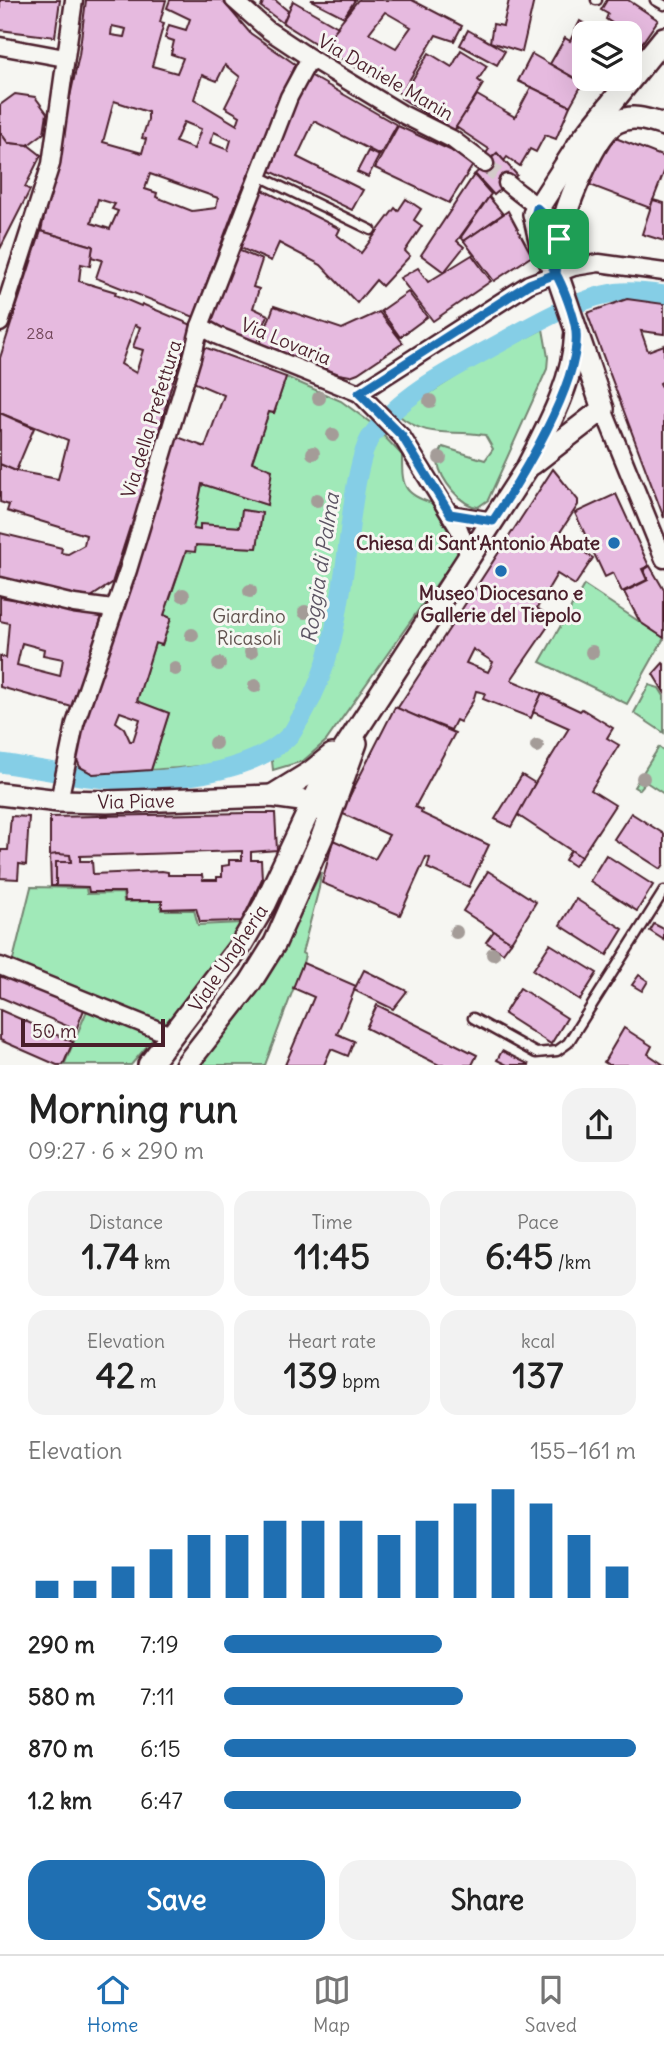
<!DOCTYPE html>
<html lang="en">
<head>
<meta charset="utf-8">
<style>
  :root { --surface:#fff; --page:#f2f2f2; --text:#222; --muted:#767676; --line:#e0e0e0; --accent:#1f6fb2 }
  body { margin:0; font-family:Delius,sans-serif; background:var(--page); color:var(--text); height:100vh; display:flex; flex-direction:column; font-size:26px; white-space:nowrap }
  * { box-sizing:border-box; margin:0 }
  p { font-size:23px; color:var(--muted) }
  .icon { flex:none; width:38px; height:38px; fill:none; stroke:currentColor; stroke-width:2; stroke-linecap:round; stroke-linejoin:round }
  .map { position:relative; height:1065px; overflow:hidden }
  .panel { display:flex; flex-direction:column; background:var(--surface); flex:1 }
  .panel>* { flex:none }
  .tools { position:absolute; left:572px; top:21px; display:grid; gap:14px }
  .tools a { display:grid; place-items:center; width:70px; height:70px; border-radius:14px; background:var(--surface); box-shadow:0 7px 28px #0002; font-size:35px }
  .scale { position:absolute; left:21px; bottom:18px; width:144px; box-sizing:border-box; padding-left:7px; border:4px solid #4a1f2b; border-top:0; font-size:19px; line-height:24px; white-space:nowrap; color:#4a1f2b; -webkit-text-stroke:5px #f6f6f2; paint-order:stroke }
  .pin { position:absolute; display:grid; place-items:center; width:60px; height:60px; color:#fff; margin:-30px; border-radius:14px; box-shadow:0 4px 10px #0006 }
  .round { display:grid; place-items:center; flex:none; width:74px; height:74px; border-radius:21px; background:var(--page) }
  .head { display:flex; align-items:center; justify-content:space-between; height:119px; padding:0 28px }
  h1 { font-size:38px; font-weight:700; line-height:52px }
  .metrics { display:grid; grid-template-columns:repeat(3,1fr); gap:10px; height:119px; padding:7px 28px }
  .metrics div { display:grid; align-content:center; border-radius:18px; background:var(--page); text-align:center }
  .metrics b { font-size:35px; font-weight:700 }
  .metrics small { font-size:19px; font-weight:400 }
  .metrics p { font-size:19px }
  .chart { height:196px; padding:14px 28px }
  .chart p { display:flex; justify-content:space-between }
  .chart svg { width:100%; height:126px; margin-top:7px; stroke:var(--accent); stroke-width:6 }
  .button { display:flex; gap:14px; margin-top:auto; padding:14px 28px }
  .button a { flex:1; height:80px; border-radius:21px; background:var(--accent); color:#fff; font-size:28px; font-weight:700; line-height:80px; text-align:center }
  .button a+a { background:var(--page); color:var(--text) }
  ul { padding:0 28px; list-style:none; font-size:23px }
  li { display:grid; grid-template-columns:112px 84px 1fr; align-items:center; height:52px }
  li i { height:18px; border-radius:9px; background:var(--accent) }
  .dock { display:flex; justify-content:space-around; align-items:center; height:98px; border-top:2px solid var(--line); background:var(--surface); font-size:19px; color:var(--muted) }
  .dock a { display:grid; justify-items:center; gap:4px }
  .dock .active { color:var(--accent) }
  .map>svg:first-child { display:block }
  .green { fill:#a0e9b8; stroke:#758472; stroke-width:2 }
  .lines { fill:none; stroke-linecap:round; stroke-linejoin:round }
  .canal { stroke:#85cee6; stroke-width:19 }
  .building { fill:#e6badf; stroke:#4a1f2b; stroke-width:2; fill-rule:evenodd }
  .minor-tunnel { stroke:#d4cbca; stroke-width:16; stroke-dasharray:16 8; stroke-linecap:butt }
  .service-casing { stroke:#4a1f2b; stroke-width:13 }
  .minor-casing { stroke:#4a1f2b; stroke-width:21 }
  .tertiary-casing { stroke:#4a1f2b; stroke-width:26 }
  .service { stroke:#f6f6f2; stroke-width:8 }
  .minor { stroke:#f6f6f2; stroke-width:16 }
  .tertiary { stroke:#f6f6f2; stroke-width:21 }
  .tree { fill:#a49c98 }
  .route-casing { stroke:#fff; stroke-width:14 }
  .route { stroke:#1f6fb2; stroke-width:9 }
  .poi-dot { fill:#1f6fb2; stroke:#f6f6f2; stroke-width:2.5 }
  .labels { text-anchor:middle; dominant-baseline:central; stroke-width:6; stroke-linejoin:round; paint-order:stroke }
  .number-label { font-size:16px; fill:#714658 }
  .street-label { font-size:19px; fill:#4a1f2b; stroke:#f6f6f2 }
  .poi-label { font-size:19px; font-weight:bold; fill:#4a1f2b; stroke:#f6f6f2; text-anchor:end }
  .park-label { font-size:19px; fill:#60524e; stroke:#f6f6f2 }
  .water-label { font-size:21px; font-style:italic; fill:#5c5463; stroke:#f6f6f2 }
</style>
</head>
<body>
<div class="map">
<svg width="664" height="1065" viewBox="0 0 664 1065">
  <rect width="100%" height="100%" fill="#f6f6f2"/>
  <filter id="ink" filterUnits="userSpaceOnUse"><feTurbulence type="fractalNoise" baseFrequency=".0143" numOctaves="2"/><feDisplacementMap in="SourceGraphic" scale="14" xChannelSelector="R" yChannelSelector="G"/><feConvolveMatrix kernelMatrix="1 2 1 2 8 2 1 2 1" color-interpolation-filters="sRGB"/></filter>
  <g filter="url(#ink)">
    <g class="green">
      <path d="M543 329 548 357 547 369 488 500 478 507C461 506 441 480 438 463 437 457 440 453 443 447L485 460 493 449 485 435C448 429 428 440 397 414L479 362Z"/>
      <path d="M286 377 341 401 371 423C353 450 351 489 347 521 339 584 326 712 266 747 231 767 189 767 151 770L169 713 137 701 155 643 162 645 171 618 164 615 186 551 196 545 257 548 262 513 242 510 240 527 200 524V530L193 529 202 484 267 505 252 462 269 412 274 413Z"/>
      <path d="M381 433 402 455C402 484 402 494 432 503L460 551 326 741 303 761 273 770 271 752 293 737 327 679 335 649 359 485 374 439Z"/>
      <path d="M584 585 664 638 627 704 540 662Z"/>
      <path d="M649 685 659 688 664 696V733L634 713Z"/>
      <path d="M659 747 664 751V794L646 782 639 790 634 787Z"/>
      <path d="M321 872 319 888 302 953 305 955 303 963 265 1065H198L239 1015 278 958Z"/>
      <path d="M31 887 86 888 87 894 123 893 124 902 161 901V910H194L198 925 241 923 208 978 169 1031 12 964Z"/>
      <path d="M88 1008 154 1038 131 1065H64Z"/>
    </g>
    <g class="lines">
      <path class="canal" d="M0 763C35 768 70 776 105 779 158 784 253 775 291 734 295 729 298 721 302 716 331 668 338 614 346 559 350 531 356 456 372 435 402 393 455 368 500 343 532 325 585 294 622 292 636 291 650 293 664 295"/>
    </g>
    <g class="building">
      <path d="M0 0H60L55 37 0 30Z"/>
      <path d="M86 0H166L160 22 164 23 152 66 177 73 183 58 171 54 174 41 165 38 169 25 186 30 190 19 167 8 170 0H222L250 33 295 64 236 204 194 317 96 278 102 260 91 257 93 246 41 231 79 55ZM112 26 126 29 124 37 111 35ZM225 65 240 77 225 107 240 116 237 125 194 99 202 75 217 81ZM114 101 148 112V120L142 138 146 139 142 153 103 142ZM184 122 201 129 194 149 175 142ZM214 132 231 140 228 150 210 143ZM150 174 218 198 216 208 192 211 156 197 157 193 145 189ZM98 199 115 204 112 209 118 211 110 229 91 223Z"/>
      <path d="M264 0H275L288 11 283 23 261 7Z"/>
      <path d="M311 0H355L344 17Z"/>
      <path d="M358 0H412L462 26 454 41 436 35 401 94 321 47ZM385 12 411 27 396 48 369 33Z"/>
      <path d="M509 0H534L522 52 490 42 493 24 503 26Z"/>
      <path d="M607 0H628L658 20 642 43 606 19 608 14 601 10Z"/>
      <path d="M293 1 338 27 321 47 283 23Z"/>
      <path d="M580 21 601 33H584L586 79 583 83 550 64 565 38 570 41Z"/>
      <path d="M468 30 505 51 497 65 460 45Z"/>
      <path d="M461 50 487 66 478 80 483 84 454 131 401 98 429 53 452 67Z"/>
      <path d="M532 54 583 83 570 106 518 81Z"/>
      <path d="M308 74 397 125 380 155 314 121 297 157 363 190 352 210 266 169Z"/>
      <path d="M531 87 570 106 556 139 545 135 536 152 530 149 520 166 507 157 504 161 497 153 491 158 485 155 489 149 456 127 477 95 515 117Z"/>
      <path d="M15 94 35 97 47 113 44 133 28 145 8 143 0 132V105Z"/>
      <path d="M398 126 450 150 473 165 449 203 375 168Z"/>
      <path d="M0 132 8 143 28 145 41 155 25 187 30 190 0 249Z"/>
      <path d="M608 135 664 157V172L650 208 590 185Z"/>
      <path d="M368 151 379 156 368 177 357 172Z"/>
      <path d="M497 153 517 175 494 195 475 174Z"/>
      <path d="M474 175 491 194 457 241 464 247 444 272 421 255Z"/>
      <path d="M261 189 340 229 337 235 361 253 395 208 398 211 406 199 421 209 414 220 422 226 405 251 410 256 382 286 376 280 357 303 321 265 279 243 271 261 238 247Z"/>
      <path d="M489 197 503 214 464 241 461 237Z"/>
      <path d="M653 200 664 203V241L642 234Z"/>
      <path d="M508 211 532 256 494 281 464 241Z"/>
      <path d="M41 231 93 246 90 266 81 264 79 281 116 292 115 295 141 306 142 304 192 325 171 387 132 528 130 527 112 583 91 597 70 594V598L0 580V533L62 548 61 553 68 554 84 545 86 535 7 511 9 505 0 502V464L16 471 58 479 68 440 0 413V358ZM135 325 140 327 133 347 143 350 136 373 121 364Z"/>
      <path d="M238 250 262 260 253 287 259 289 253 308 268 315 257 343 207 323Z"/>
      <path d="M472 255 491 281 433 321 400 278 418 268 428 282Z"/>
      <path d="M408 292 427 317 400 337 381 311Z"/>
      <path d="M627 299 664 304V334L641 331 648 351 664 345V381L660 383 664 394V518L587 313Z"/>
      <path d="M274 306 342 329 379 312 403 343 358 373 350 376 339 374 260 344Z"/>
      <path d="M204 347 286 377 274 413 269 412 252 462 272 470 267 505 202 484 193 529 200 530V524L240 527 242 510 262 513 257 548 196 545 195 552 186 551 164 615 171 618 162 645 155 643 137 701 169 713 151 770 93 774 80 767 75 755 76 745 149 531 175 436 205 447 224 395 193 382ZM120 712 140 719 133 741H130L124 728 116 722Z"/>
      <path d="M0 413 34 428 16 471 0 464Z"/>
      <path d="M553 469 578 500V505L559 534 576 543 575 546 593 558 575 585 557 574 537 608 553 619 511 680 542 693 531 718 483 699 485 693 476 691 473 701 460 722 456 720 451 730 397 709ZM473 649 493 662 488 672 466 663Z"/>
      <path d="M616 494 649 566 642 569 647 580 622 592 613 573 605 577 575 513Z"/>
      <path d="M650 566 664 590V638L640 622 624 592 648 580 644 570Z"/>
      <path d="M0 597 103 615 72 707 0 687V656L6 658 9 623 0 621ZM22 643 44 649 43 655 63 659 60 676 17 665Z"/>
      <path d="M663 663 664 664V692L653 674Z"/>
      <path d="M542 693 580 711 582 709 613 728 607 738 619 745 591 790 615 805 581 857 516 814 569 728 533 712Z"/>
      <path d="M395 707 455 733 415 807 422 810 421 813 489 845 469 887 427 868 430 858 426 857 400 915 322 883 333 840 375 859 389 835 341 813Z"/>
      <path d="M522 775 535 783 511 827 495 819Z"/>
      <path d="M248 813H275L277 850 251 852V860H261L262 879 242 921 200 922 196 908 162 909V901H125L124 892H89L88 887 56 886V862H71L70 855H50V817ZM242 851V860H229V865L222 866V877H217V880H203L202 875H168V872L162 871 93 874 92 861H80V856Z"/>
      <path d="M631 813 664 834V864L661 869 614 839Z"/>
      <path d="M11 816 29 817 26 865 19 864 18 879 0 878 1 850H8Z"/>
      <path d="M571 850 581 857 574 866 565 860Z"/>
      <path d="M57 854 70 855 71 862H56V886H51L50 855Z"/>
      <path d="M606 855 653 885 637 911 590 881Z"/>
      <path d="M488 871 536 902 511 942 463 911Z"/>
      <path d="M576 899 623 929 607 955 560 925Z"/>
      <path d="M654 924 664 929V940L650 931Z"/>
      <path d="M494 931 511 942 503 953 486 942Z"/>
      <path d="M550 944 597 973 580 1000 533 970Z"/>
      <path d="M303 963 356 986 337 1034 354 1041 348 1056 331 1049 324 1065H285L314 997 293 988Z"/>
      <path d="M364 970 407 991 393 1009 354 990Z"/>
      <path d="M0 973 85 1007 76 1030 0 997Z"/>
      <path d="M639 975 648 981 642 991 632 985Z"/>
      <path d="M520 988 567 1018 551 1044 504 1014Z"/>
      <path d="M377 1005 477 1055 472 1065H439L366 1028Z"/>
      <path d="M0 1010 73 1042 63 1065H57L0 1040Z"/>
      <path d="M624 1028 652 1046 648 1054 664 1065H609L604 1062Z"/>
      <path d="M502 1051 530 1065H507L497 1060Z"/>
    </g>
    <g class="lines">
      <path class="minor-tunnel" d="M485 164 507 183"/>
      <g class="service-casing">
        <g id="service">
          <path d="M596 0H597"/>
          <path d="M655 0 664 5"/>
          <path d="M257 175 371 230"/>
          <path d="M473 1018 536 1053 557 1051 568 1043 664 891"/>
        </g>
      </g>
      <g class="minor-casing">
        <g id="minor">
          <path d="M234 0 268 30 310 58 404 115 452 139 485 164"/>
          <path d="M0 46 65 58"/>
          <path d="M507 183C526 200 553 213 559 239"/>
          <path d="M0 323 51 164 74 0"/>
          <path d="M200 326 218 336 359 393"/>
          <path d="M603 409 664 559"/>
          <path d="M450 514 493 521"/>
          <path d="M469 556 459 529 402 437 359 393 529 284 574 267 599 263 664 272"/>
          <path d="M0 586 74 604 113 609"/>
          <path d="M59 801 75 724 128 570 192 358 200 326 289 97 310 58"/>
          <path d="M0 966 173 1036"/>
        </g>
      </g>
      <g class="tertiary-casing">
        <g id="tertiary">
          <path d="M557 274C556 255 559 238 564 220 570 198 596 132 617 122 633 114 648 120 664 125"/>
          <path d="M532 464 603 409 557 274 541 245 534 214 581 141 664 38"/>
          <path d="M0 794 59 801 107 802 272 796 301 800 320 809"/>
          <path d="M272 796 311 772 332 755"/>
          <path d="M149 1065 241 945 265 904 321 785 527 468C549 425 574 380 576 331"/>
          <path d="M186 1065 250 983 275 943 322 837 356 743"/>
        </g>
      </g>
      <use href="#service" class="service"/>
      <use href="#minor" class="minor"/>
      <use href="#tertiary" class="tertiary"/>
    </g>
    <g class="tree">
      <circle cx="319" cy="398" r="7"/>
      <circle cx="430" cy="401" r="7"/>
      <circle cx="333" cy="435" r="7"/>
      <circle cx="313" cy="453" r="7"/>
      <circle cx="440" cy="458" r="7"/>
      <circle cx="317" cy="500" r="7"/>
      <circle cx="250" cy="591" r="7"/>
      <circle cx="183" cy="595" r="7"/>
      <circle cx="305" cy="612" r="7"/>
      <circle cx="192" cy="635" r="7"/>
      <circle cx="251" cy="652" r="7"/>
      <circle cx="592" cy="652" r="7"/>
      <circle cx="219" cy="664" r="7"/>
      <circle cx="175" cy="669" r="7"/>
      <circle cx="255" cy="686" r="7"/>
      <circle cx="215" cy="743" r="7"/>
      <circle cx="537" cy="746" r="7"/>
      <circle cx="643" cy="778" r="7"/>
      <circle cx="456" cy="932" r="7"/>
      <circle cx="493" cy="954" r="7"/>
    </g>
  </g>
  <g class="lines" filter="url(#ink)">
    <g class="route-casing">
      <path id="route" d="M559 239 556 274 529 284 359 393 402 436 450 514 493 521C520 480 581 382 576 332 575 317 563 286 555 272 545 252 529 231 537 208L552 222 559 239"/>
    </g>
    <use href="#route" class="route"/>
  </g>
  <g class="poi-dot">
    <circle cx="614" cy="543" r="7"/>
    <circle cx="501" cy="571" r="7"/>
  </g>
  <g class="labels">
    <g class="number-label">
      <text x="40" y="333">28a</text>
    </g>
    <g class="street-label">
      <text transform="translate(386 77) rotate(30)">Via Daniele Manin</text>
      <text transform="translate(286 341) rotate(22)">Via Lovaria</text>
      <text transform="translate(151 419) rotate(-73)">Via della Prefettura</text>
      <text transform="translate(136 801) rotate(-1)">Via Piave</text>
      <text transform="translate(228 958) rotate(-56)">Viale Ungheria</text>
    </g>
    <g class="poi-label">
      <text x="600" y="543">Chiesa di Sant'Antonio Abate</text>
      <text x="501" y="593" text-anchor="middle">Museo Diocesano e<tspan x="501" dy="22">Gallerie del Tiepolo</tspan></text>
    </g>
    <g class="park-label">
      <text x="249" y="616">Giardino<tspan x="249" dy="22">Ricasoli</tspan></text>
    </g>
    <g class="water-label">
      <text transform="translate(320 568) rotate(-81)">Roggia di Palma</text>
    </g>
  </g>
</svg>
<div class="tools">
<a><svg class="icon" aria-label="layers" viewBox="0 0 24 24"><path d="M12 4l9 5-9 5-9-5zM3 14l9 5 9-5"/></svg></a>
</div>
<div class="scale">50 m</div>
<div class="pin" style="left:559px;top:239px;background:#1e9e55"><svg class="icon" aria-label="arrive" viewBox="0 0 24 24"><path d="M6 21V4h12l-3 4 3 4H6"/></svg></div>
</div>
<section class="panel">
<div class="head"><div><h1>Morning run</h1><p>09:27 · 6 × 290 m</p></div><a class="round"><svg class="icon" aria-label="share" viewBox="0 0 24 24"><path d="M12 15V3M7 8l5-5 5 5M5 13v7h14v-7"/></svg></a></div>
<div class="metrics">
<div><p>Distance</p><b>1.74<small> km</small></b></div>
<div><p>Time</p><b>11:45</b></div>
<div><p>Pace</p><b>6:45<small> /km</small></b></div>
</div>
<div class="metrics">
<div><p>Elevation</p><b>42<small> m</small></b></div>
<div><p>Heart rate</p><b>139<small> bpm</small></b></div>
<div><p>kcal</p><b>137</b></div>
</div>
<div class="chart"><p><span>Elevation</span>155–161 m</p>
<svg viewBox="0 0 160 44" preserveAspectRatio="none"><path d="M5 44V38M15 44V38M25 44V33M35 44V27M45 44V22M55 44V22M65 44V17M75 44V17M85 44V17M95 44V22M105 44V17M115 44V11M125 44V6M135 44V11M145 44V22M155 44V33"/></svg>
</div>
<ul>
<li><b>290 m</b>7:19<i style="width:53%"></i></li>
<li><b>580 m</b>7:11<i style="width:58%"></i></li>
<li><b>870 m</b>6:15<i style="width:100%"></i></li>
<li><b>1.2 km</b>6:47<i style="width:72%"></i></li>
</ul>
<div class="button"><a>Save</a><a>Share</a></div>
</section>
<nav class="dock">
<a class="active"><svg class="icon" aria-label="home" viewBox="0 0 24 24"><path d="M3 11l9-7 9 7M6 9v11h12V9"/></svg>Home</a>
<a><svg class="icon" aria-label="map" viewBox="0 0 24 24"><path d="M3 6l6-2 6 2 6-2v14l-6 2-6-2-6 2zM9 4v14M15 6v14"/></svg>Map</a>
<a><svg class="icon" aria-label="saved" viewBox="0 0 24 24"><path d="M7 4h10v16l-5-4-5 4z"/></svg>Saved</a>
</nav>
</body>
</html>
